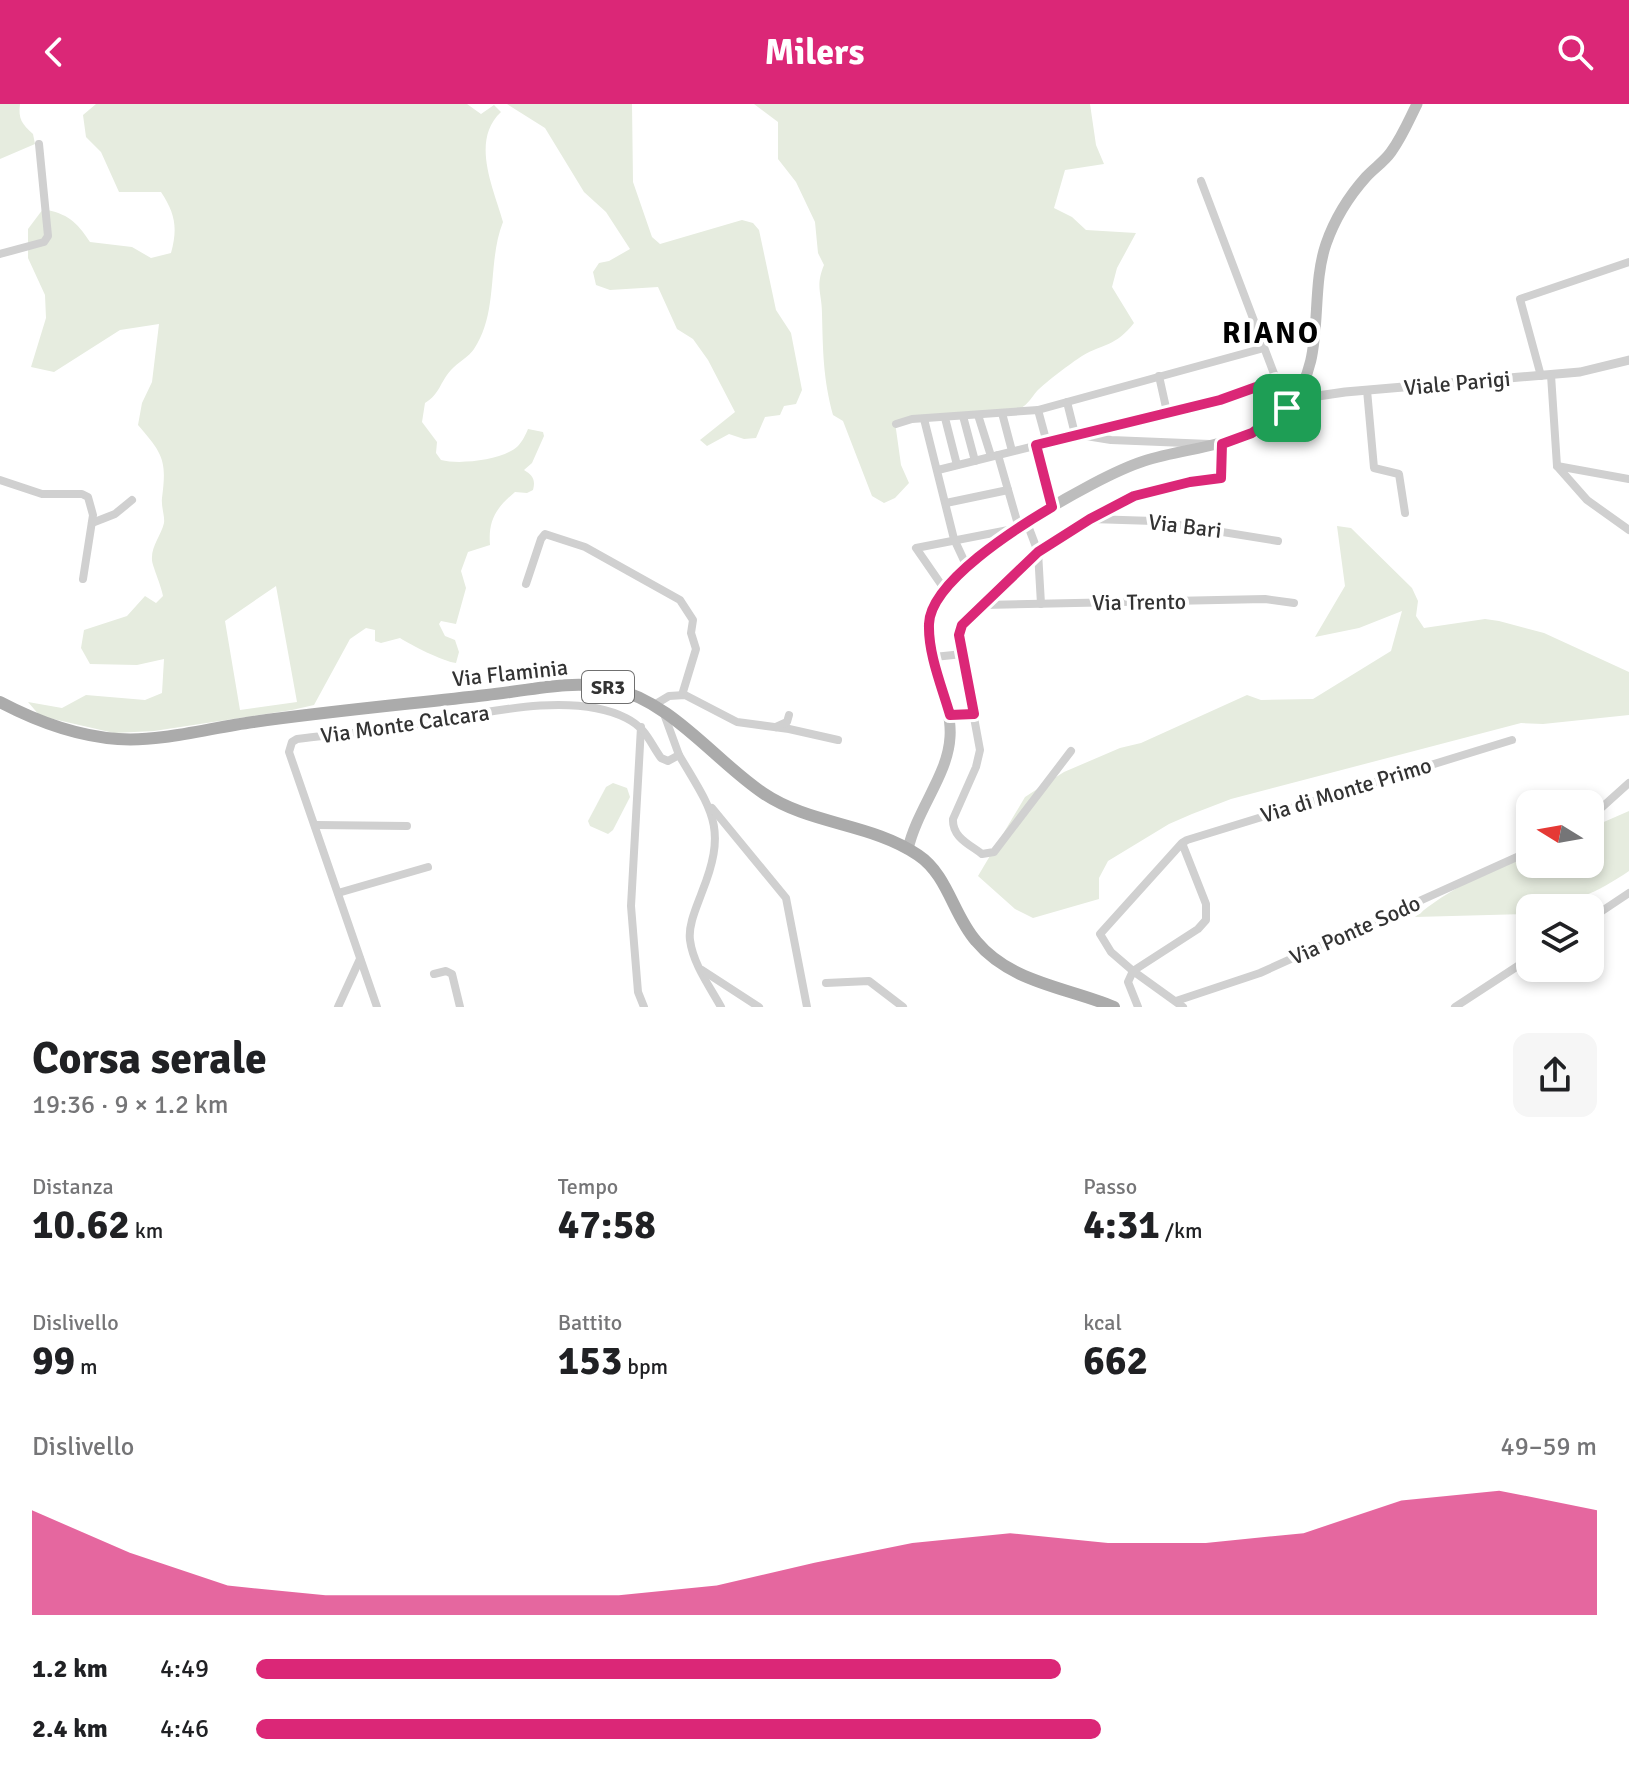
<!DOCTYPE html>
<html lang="it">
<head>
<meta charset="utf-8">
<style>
  :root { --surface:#fff; --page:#f6f6f6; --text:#202124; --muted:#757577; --accent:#db2777 }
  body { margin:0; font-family:Signika,sans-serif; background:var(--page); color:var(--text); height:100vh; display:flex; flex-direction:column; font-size:30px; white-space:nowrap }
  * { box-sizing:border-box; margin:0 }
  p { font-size:26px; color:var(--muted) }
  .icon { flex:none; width:44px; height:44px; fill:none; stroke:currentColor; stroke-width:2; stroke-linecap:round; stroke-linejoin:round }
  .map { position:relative; height:903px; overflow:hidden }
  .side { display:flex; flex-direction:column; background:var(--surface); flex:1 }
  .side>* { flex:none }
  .needle { width:52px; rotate:281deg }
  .fabs { position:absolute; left:1516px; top:686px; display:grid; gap:16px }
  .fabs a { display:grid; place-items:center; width:88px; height:88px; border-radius:16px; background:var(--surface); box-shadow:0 4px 12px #0003; font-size:40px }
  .pin { position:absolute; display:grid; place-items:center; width:68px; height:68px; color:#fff; margin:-34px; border-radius:16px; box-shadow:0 4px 12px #0006 }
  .round { display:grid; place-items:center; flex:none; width:84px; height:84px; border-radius:16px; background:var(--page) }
  .head { display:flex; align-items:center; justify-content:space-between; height:136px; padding:0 32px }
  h1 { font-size:44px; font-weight:700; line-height:60px }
  .figures { display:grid; grid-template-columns:repeat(3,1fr); gap:12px; height:136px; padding:8px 32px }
  .figures div { display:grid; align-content:center }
  .figures b { font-size:40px; font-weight:700 }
  .figures small { font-size:22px; font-weight:400 }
  .figures p { font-size:22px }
  .chart { height:224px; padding:16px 32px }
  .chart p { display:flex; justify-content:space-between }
  .chart svg { width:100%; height:144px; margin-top:8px; fill:var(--accent); opacity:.7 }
  ul { padding:0 32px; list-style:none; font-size:26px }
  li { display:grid; grid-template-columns:128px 96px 1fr; align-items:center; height:60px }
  li i { height:20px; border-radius:10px; background:var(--accent) }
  header { display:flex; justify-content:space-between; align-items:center; height:104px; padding:0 32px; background:var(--accent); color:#fff; font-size:36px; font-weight:700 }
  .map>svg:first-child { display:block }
  .green { fill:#e6ecdf; fill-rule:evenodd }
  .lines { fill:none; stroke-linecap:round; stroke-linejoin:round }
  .minor { stroke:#d0d0d0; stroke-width:8 }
  .tertiary { stroke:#d0d0d0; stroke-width:9 }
  .secondary { stroke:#bdbdbd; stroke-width:11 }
  .primary { stroke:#ababab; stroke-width:12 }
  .route-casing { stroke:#fff; stroke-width:16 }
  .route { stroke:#db2777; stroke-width:10 }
  .labels { text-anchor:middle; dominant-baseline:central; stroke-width:8; stroke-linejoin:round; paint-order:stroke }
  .shield { fill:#fff; stroke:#707070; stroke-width:2 }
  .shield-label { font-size:20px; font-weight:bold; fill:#333 }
  .street-label { font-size:22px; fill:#333; stroke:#fff }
  .district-label { font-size:30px; font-weight:bold; letter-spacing:2px; fill:#000; stroke:#fff }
</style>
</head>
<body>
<header><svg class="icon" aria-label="back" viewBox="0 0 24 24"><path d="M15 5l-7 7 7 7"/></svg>Milers<svg class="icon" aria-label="search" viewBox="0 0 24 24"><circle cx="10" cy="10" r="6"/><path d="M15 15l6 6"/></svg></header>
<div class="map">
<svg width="1629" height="903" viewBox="0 0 1629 903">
  <rect width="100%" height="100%" fill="#fff"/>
  <g class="green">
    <path d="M0 0H20C18 15 22 20 33 30L35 40 0 55Z"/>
    <path d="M96 0H467L481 10 494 1 501 8C470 37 494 85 503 118 487 158 499 208 474 245 469 253 458 258 451 266 440 278 440 290 425 299L422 318 437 338 436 349 441 356C460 361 504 356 518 342 522 338 526 330 528 325L543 328 544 332 532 359 524 366C532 371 536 375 533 386L527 389 515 388C496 404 488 416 490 441L468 448 461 467 466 484 456 520 441 517 439 520 445 532 455 536 459 548 456 559C442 557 411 541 400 534L381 539 375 537V526L366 524 350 535 314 601 292 606 154 627 114 629 40 612 28 598 62 604 86 591 145 596 162 589 164 555 137 561 90 560 81 544 84 526 127 512 145 492 156 499 163 492C161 481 152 461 152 456 151 442 161 432 164 419 165 412 161 403 162 394 167 356 163 350 138 321L142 299 152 278 159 220 120 226 54 268 31 263 46 214 45 191 28 154V125L43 105C68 110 76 117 90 138L132 143 151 154 171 149C178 124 175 109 161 88H119L101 48 86 33 83 11ZM276 482 297 598 240 606 225 517Z"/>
    <path d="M507 0H632L633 78 652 133 660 140 742 116 753 119 759 126 776 206 791 229 802 286 796 300 784 302 780 311 765 313 756 334 744 335 729 330 707 342 700 336 735 308 708 256 693 235 677 225 658 183 610 186 596 181 593 168 599 159 609 157 630 145 606 108 584 88 545 24Z"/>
    <path d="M754 0H1090L1096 41 1104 60 1065 66 1054 104 1072 113 1086 126 1136 129 1117 164 1112 183 1134 219C1115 243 1104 239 1082 252 1071 259 1046 278 1037 287 1031 294 1029 299 1020 305L895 318 901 361 909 379 895 394 884 399 872 392 843 317 833 311C823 274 823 247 822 210 822 189 815 183 824 161L818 149 815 118 796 78 778 55V18Z"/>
    <path d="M1337 422 1351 424 1412 484 1418 497 1416 512 1424 524 1485 515 1499 517 1544 529 1629 568V611L1543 620 1521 619 1231 695 1192 710 1169 720 1108 757 1099 774V795L1033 814 1015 805 978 772 1025 693 1045 680 1064 668 1120 644 1141 639 1247 591 1261 596 1313 595 1391 547 1402 507 1359 524 1315 533 1345 482Z"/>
    <path d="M613 679 627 684 630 693 613 726 608 730 590 722 588 717 606 683Z"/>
    <path d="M1629 707V767C1600 787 1565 804 1530 804V810L1415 813C1450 784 1489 766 1530 749V760H1590V724Z"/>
  </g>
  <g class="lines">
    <g class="minor">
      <path d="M1201 77 1287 304"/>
      <path d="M0 150 44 138 48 132 39 40"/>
      <path d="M1551 271 1557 362 1587 396 1629 426"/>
      <path d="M1159 272 1167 308"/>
      <path d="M1541 272 1520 195 1629 158"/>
      <path d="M1367 286 1374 364 1399 370 1405 409"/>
      <path d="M1067 298 1264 244"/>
      <path d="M1002 309 1012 347"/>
      <path d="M978 311 991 352"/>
      <path d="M963 312 975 357"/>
      <path d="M945 314 957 361"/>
      <path d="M924 315 954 435 968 465"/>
      <path d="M896 320 912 315 1038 306"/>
      <path d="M1080 331 1111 336 1210 340"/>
      <path d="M1047 339 1038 306 1067 298 1075 330"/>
      <path d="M1036 341 1052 403"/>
      <path d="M1557 362 1629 375"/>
      <path d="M938 366 1220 296 1276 276"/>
      <path d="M0 376 42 390H82L88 393 93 411 83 475"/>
      <path d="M946 399 1008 386"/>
      <path d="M1091 415 1154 417 1278 437"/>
      <path d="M92 419 115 410 132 396"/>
      <path d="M1027 419 1038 448 1041 500"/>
      <path d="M526 480 541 435 545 430 585 443 680 496 693 516 691 529 696 545 682 591"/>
      <path d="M945 486 916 444 1019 424 998 351"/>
      <path d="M983 501 1265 495 1294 499"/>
      <path d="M934 553 963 550"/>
      <path d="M654 601 669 592 685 591 737 618 789 625 838 636"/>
      <path d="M950 611 974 610"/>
      <path d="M641 623 631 802 638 888 644 903"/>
      <path d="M776 623 787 618 789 611"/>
      <path d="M1071 647 994 748 982 750C969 740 952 733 953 715L976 663 980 646 959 532 961 523C1003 474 1069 416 1130 394 1159 383 1189 379 1220 376L1222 340"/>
      <path d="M679 651C712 707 728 723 702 788 697 802 688 821 690 836 693 860 710 883 721 903"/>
      <path d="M712 704 786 794 807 903"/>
      <path d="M1590 714 1629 679"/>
      <path d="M317 721 407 722"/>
      <path d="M1182 739 1100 830 1111 848 1133 867 1198 825 1206 816V800L1182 739 1187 736 1512 636"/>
      <path d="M338 789 428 763"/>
      <path d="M1590 815 1629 789"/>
      <path d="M702 866 759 903"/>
      <path d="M434 870 446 867 452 870 460 903"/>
      <path d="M826 879 869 877 903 903"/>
      <path d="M1176 897 1260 869 1530 747"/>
      <path d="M338 903 360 855"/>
      <path d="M377 903 289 648 292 638 297 635C332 631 367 628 401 623 464 614 567 584 626 614 646 624 649 637 661 654L668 657 679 651 664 610"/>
      <path d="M1138 903 1128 878 1133 867 1183 903"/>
      <path d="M1455 903 1530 854"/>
    </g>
    <path class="tertiary" d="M1290 302 1311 293 1345 288 1580 268 1629 256"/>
    <path class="secondary" d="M908 745C917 705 948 671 950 633 953 593 919 545 931 508 947 458 1094 373 1144 357 1194 341 1250 344 1288 302 1328 259 1308 193 1326 140 1334 117 1349 92 1366 73 1374 64 1384 58 1391 48 1402 33 1409 16 1417 0"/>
    <path class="primary" d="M0 598C36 617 76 632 118 635 162 638 209 624 253 618 331 607 409 600 487 591 527 587 571 575 611 584 672 597 713 655 763 689 810 721 871 719 918 751 948 771 953 811 976 837 1011 879 1066 883 1114 903"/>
  </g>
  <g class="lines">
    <g class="route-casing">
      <path id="route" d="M1276 276 1287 304 1252 329 1222 340 1221 374 1190 378 1134 392 1090 415 1038 448 962 521 959 531 974 610 950 611C942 583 928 550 929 520 930 478 1018 423 1052 403L1036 341 1220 296Z"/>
    </g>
    <use href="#route" class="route"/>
  </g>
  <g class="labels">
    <rect class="shield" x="582" y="567" width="52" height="32" rx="6"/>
    <g class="shield-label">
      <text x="608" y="583">SR3</text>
    </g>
    <g class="street-label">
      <text transform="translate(1457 279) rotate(-5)">Viale Parigi</text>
      <text transform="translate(1185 422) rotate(7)">Via Bari</text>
      <text transform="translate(1139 498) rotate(-1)">Via Trento</text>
      <text transform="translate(510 569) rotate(-6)">Via Flaminia</text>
      <text transform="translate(405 620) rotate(-8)">Via Monte Calcara</text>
      <text transform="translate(1346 686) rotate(-17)">Via di Monte Primo</text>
      <text transform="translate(1355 826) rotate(-24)">Via Ponte Sodo</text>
    </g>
    <g class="district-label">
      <text x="1271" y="229">RIANO</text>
    </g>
  </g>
</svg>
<div class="fabs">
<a><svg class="needle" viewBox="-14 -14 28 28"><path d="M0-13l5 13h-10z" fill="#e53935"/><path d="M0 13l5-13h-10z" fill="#757577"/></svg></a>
<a><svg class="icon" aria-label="layers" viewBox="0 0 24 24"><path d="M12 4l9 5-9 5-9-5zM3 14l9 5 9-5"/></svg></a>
</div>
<div class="pin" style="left:1287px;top:304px;background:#1e9e55"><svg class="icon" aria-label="arrive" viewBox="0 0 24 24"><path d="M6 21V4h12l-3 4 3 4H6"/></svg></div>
</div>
<section class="side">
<div class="head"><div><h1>Corsa serale</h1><p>19:36 · 9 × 1.2 km</p></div><a class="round"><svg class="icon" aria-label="share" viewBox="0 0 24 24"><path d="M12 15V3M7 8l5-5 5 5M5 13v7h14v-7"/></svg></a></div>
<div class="figures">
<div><p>Distanza</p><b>10.62<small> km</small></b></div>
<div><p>Tempo</p><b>47:58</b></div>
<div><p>Passo</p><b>4:31<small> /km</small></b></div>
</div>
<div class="figures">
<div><p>Dislivello</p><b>99<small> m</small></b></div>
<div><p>Battito</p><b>153<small> bpm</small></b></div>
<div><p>kcal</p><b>662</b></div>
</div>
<div class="chart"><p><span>Dislivello</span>49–59 m</p>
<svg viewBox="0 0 160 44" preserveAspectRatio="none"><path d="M0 44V12L10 25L20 35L30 38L40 38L50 38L60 38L70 35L80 28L90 22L100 19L110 22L120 22L130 19L140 9L150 6L160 12V44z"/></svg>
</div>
<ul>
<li><b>1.2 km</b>4:49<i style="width:60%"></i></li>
<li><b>2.4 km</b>4:46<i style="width:63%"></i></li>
</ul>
</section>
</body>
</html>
